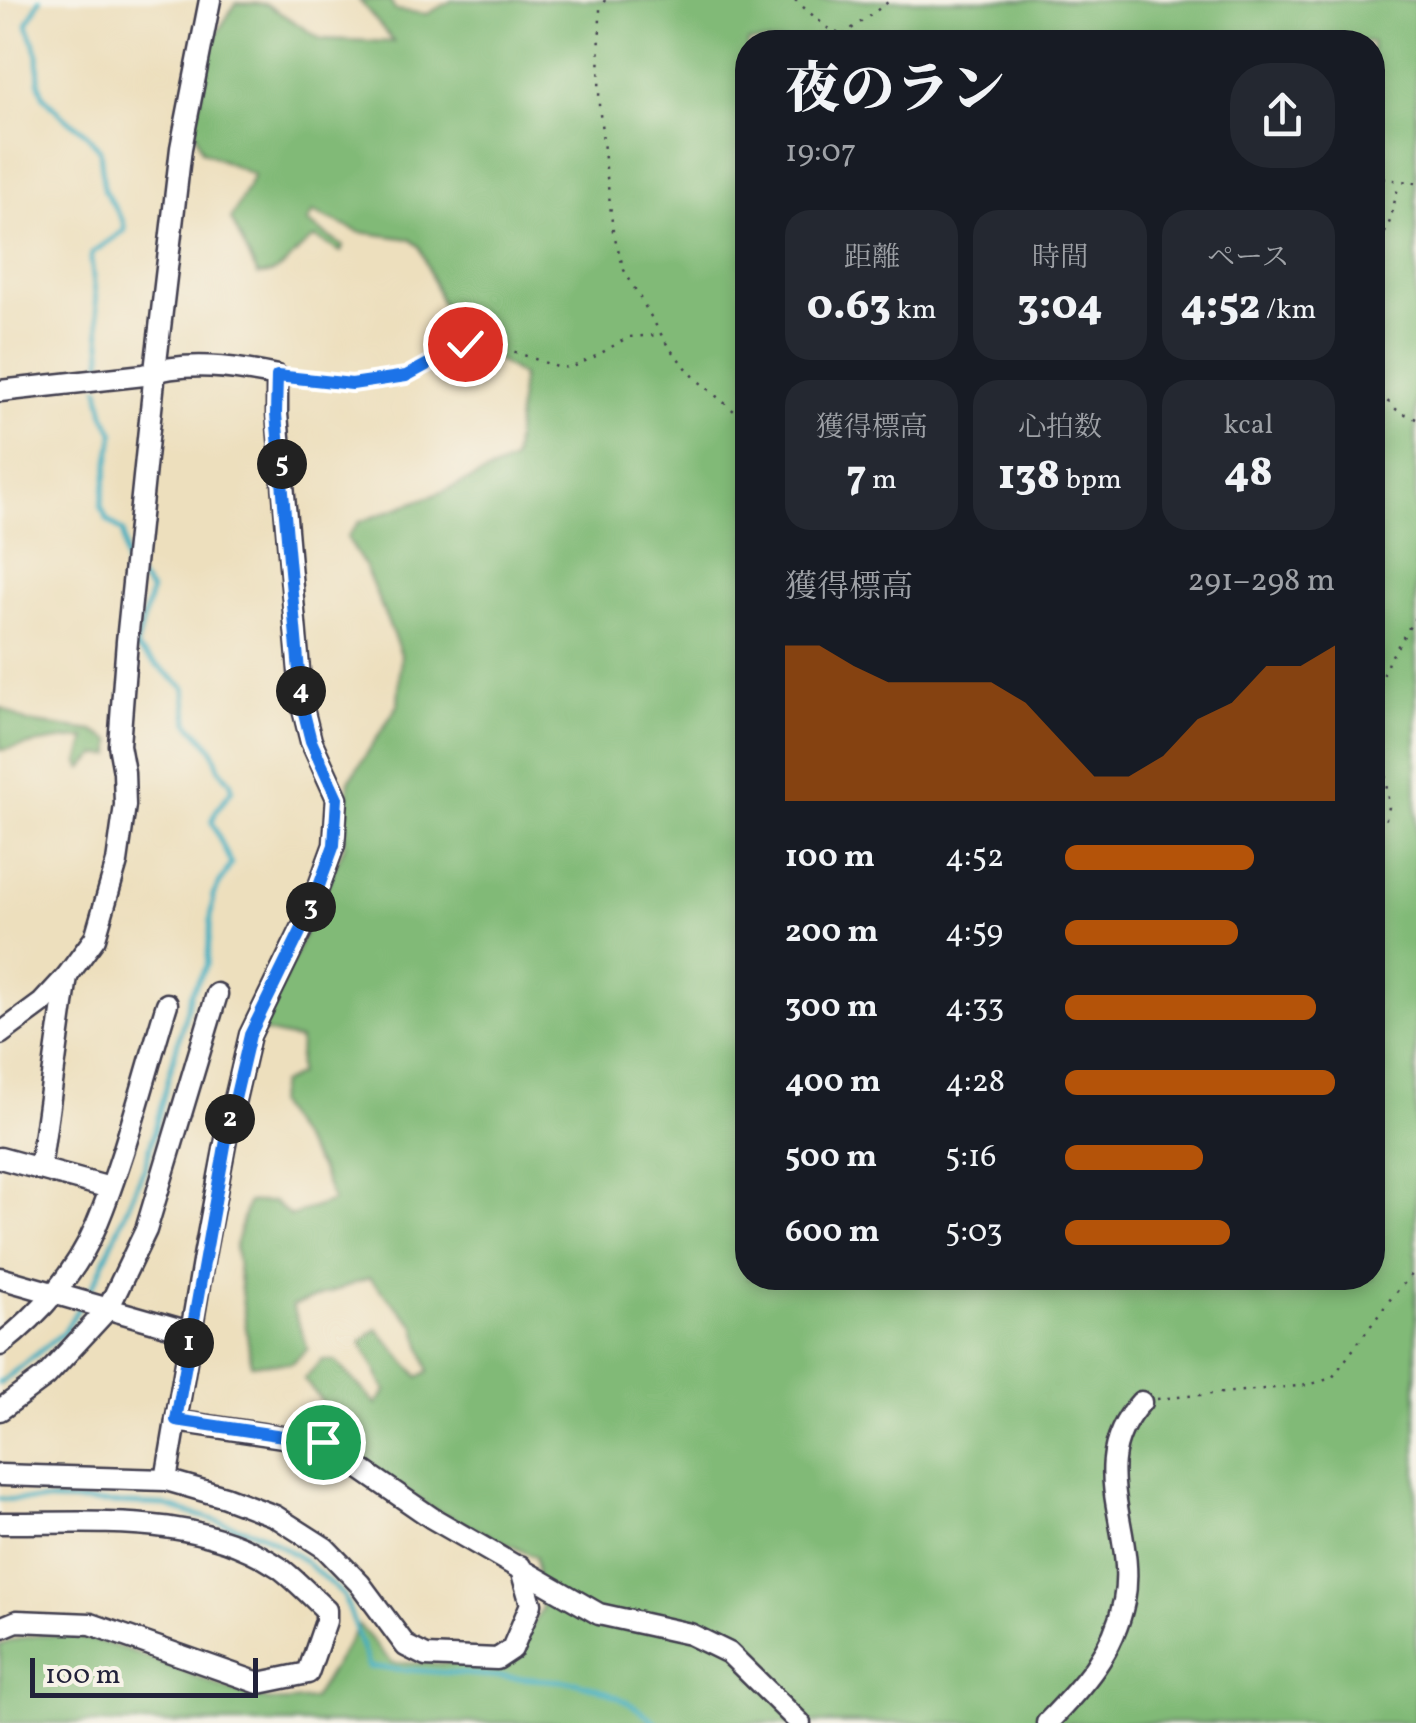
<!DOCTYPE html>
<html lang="ja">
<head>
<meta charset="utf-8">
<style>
  :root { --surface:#171b24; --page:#242831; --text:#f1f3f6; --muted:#9ea1a6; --accent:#b45309 }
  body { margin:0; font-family:Vollkorn,"Noto Serif JP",serif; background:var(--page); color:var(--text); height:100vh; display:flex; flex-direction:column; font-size:38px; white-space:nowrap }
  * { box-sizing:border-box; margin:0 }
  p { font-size:32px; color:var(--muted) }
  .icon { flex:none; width:55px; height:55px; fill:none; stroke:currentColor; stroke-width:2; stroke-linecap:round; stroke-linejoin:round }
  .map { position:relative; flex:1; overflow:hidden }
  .panel { position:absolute; left:735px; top:30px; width:650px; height:1260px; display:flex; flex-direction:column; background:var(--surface); border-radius:40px; box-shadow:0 5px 15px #0003 }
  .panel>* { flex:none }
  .scale { position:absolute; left:30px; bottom:25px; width:228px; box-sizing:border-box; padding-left:10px; border:5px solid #22223b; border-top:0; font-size:28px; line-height:35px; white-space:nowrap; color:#22223b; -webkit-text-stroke:8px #f7f3e8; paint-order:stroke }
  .pin { position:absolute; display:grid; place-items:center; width:85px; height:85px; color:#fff; margin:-42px; border:5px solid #fff; border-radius:50%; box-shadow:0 2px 10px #0007 }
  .km { position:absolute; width:50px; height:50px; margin:-25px; border-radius:50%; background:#222; color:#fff; font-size:28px; line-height:50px; text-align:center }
  .round { display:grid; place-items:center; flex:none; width:105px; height:105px; border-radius:40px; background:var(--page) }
  .overview { display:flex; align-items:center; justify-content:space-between; height:170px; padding:0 50px }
  h1 { font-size:55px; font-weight:800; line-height:75px }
  .figures { display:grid; grid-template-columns:repeat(3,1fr); gap:15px; height:170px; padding:10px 50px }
  .figures div { display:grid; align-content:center; border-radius:25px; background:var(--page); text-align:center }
  .figures b { font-size:42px; font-weight:800 }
  .figures small { font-size:28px; font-weight:400 }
  .figures p { font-size:28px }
  .chart { height:280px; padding:20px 50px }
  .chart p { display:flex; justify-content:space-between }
  .chart svg { width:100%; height:180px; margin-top:10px; fill:var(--accent); opacity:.7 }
  ul { padding:0 50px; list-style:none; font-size:32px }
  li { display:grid; grid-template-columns:160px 120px 1fr; align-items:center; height:75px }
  li i { height:25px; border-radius:12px; background:var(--accent) }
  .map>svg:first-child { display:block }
  .forest { fill:#81ba77; stroke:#526e59; stroke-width:2.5; fill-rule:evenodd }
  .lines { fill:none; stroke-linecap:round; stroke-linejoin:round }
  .stream { stroke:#43afc0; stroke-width:5 }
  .minor-casing { stroke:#403e4e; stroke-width:25 }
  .path { stroke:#403e4e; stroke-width:2.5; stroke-dasharray:2.5 8; stroke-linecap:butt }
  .minor { stroke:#fff; stroke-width:20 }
  .route-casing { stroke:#fff; stroke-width:20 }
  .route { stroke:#1a73e8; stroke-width:12 }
</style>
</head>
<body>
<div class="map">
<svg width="1416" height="1723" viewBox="0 0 1416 1723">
  <rect width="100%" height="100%" fill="#f7f3e8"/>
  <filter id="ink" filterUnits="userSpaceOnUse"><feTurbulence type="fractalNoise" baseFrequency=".01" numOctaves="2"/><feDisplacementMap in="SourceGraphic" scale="20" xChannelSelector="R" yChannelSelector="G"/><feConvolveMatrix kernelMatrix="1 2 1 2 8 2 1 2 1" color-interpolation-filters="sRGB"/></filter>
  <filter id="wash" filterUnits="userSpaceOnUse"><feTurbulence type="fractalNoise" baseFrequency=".0048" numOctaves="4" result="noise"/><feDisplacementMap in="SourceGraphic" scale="40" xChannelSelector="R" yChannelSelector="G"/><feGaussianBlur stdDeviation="2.25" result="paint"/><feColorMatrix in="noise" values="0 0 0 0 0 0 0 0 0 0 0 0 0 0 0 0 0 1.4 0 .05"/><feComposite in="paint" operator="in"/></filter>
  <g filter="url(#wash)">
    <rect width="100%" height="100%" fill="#eddfbd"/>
    <g class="forest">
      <path d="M359 0H390L395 10 427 14 453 0H1416V1723H0V1645C85 1608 184 1683 267 1700 281 1703 298 1700 313 1699L359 1625 392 1663 510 1664 542 1609 535 1557 431 1508 331 1438 336 1419 304 1379 322 1360 335 1361 376 1404 386 1391 361 1342 377 1329 419 1377 429 1371 415 1325 369 1278 292 1306 308 1349 292 1363 251 1364 235 1246 248 1202H274L290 1216 333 1201 321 1170 276 1104 280 1084 298 1074 300 1040 260 1031 344 847 349 781 398 705 401 654 365 567 347 537 359 522 442 492 513 461 522 376 452 331 420 247 410 239 359 232 313 212 307 222 343 246 341 252 315 238C293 249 286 276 258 275L231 219 254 175 202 151 194 127 212 41 236 3 266 4 321 39 394 42ZM748 42H1372V1278H748Z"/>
      <path d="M0 707 27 722 93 731 112 741V755H97L82 769 79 763 86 738C56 738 29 746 0 750Z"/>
    </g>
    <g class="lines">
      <g class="stream">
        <path d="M40 0 27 24 38 55 39 84 43 95 59 113 86 133 100 150 104 190 123 221 125 230 92 253 91 259 102 352 100 377"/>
        <path d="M99 388 104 414 114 433 101 506 107 520 123 532 126 567"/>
        <path d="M86 1296 97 1278 145 1166 191 993 207 965 213 895 231 864 212 822 216 811 232 790 231 783 219 768 212 748 188 722 185 688 136 648 151 591 139 577"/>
        <path d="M0 1383 64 1332 80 1305"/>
        <path d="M0 1499 163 1505 261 1534 305 1561 344 1596 369 1667 575 1682C607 1690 631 1701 656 1723"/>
      </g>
    </g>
  </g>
  <g filter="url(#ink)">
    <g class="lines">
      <g class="minor-casing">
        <g id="minor">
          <path d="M0 391 144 375C186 360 234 367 277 376V414L302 705 311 741 337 798 334 845 308 916 250 1035 228 1129 204 1256 166 1480"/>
          <path d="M0 1034 42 1003 67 976 95 938 117 862 125 805 124 772 119 745 127 641 155 371 181 148 210 0"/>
          <path d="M0 1158 110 1188"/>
          <path d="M40 1169 67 976"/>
          <path d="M0 1278 190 1332"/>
          <path d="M0 1345C40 1314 76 1273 96 1226 126 1155 144 1077 167 1004"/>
          <path d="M0 1410 46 1376 108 1309 146 1230 217 994"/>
          <path d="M176 1421 323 1443 432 1518 599 1614 690 1634 729 1653 800 1723"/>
          <path d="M0 1475 166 1480 225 1497 275 1516 325 1548 360 1584 406 1646 426 1656 497 1659 512 1649 531 1604 520 1566"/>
          <path d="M0 1523C94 1524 198 1512 280 1568 296 1580 311 1596 326 1610V1621L308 1673 259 1683 91 1624 17 1621 0 1628"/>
          <path d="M1047 1723C1082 1687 1114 1652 1124 1601 1138 1529 1082 1466 1141 1402"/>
        </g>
      </g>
      <g class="path">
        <path d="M605 0 600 9 599 105 613 231 624 270 669 348 696 379 740 416 748 419"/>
        <path d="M795 0 831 31 869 42"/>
        <path d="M843 35 891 0"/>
        <path d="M1372 177 1416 183"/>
        <path d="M1372 262 1390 221 1399 183"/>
        <path d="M294 378 352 384 406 376 465 344 490 343 560 368 575 366 598 355 628 337 660 335"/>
        <path d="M1372 387 1397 410 1416 419"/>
        <path d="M1372 835 1385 822 1389 807 1376 698 1388 662 1416 616"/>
        <path d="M1157 1399 1308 1385 1332 1378 1392 1297 1416 1270"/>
      </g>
      <use href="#minor" class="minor"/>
    </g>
  </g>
  <g class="lines" filter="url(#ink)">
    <g class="route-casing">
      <path id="route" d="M323 1442 176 1420 228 1129 250 1035 308 916 334 845 337 798 311 741 302 705 276 414 277 376 352 384 406 376 465 344"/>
    </g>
    <use href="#route" class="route"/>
  </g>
</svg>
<div class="scale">100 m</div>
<div class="pin" style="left:323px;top:1442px;background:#1e9e55"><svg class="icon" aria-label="arrive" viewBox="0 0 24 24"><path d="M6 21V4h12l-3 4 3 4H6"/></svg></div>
<div class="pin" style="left:465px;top:344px;background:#d93025"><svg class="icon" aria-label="check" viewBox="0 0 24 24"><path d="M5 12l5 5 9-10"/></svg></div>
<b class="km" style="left:189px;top:1343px">1</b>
<b class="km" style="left:230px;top:1119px">2</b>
<b class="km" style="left:311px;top:907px">3</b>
<b class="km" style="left:301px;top:691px">4</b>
<b class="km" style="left:282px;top:464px">5</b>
<section class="panel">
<div class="overview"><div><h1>夜のラン</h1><p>19:07</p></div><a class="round"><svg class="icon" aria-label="share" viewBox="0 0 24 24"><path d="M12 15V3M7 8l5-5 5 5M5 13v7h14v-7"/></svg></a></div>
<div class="figures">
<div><p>距離</p><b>0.63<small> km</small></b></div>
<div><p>時間</p><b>3:04</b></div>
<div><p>ペース</p><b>4:52<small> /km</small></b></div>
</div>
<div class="figures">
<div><p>獲得標高</p><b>7<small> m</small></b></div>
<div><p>心拍数</p><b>138<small> bpm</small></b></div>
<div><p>kcal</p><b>48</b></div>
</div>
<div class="chart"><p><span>獲得標高</span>291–298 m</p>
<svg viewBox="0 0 160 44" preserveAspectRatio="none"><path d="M0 44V6L10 6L20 11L30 15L40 15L50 15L60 15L70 20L80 29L90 38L100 38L110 33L120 24L130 20L140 11L150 11L160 6V44z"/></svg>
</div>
<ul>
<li><b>100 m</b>4:52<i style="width:70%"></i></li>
<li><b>200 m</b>4:59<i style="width:64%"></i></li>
<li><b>300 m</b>4:33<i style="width:93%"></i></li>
<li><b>400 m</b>4:28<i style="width:100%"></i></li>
<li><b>500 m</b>5:16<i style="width:51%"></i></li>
<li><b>600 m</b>5:03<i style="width:61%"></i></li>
</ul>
</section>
</div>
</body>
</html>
